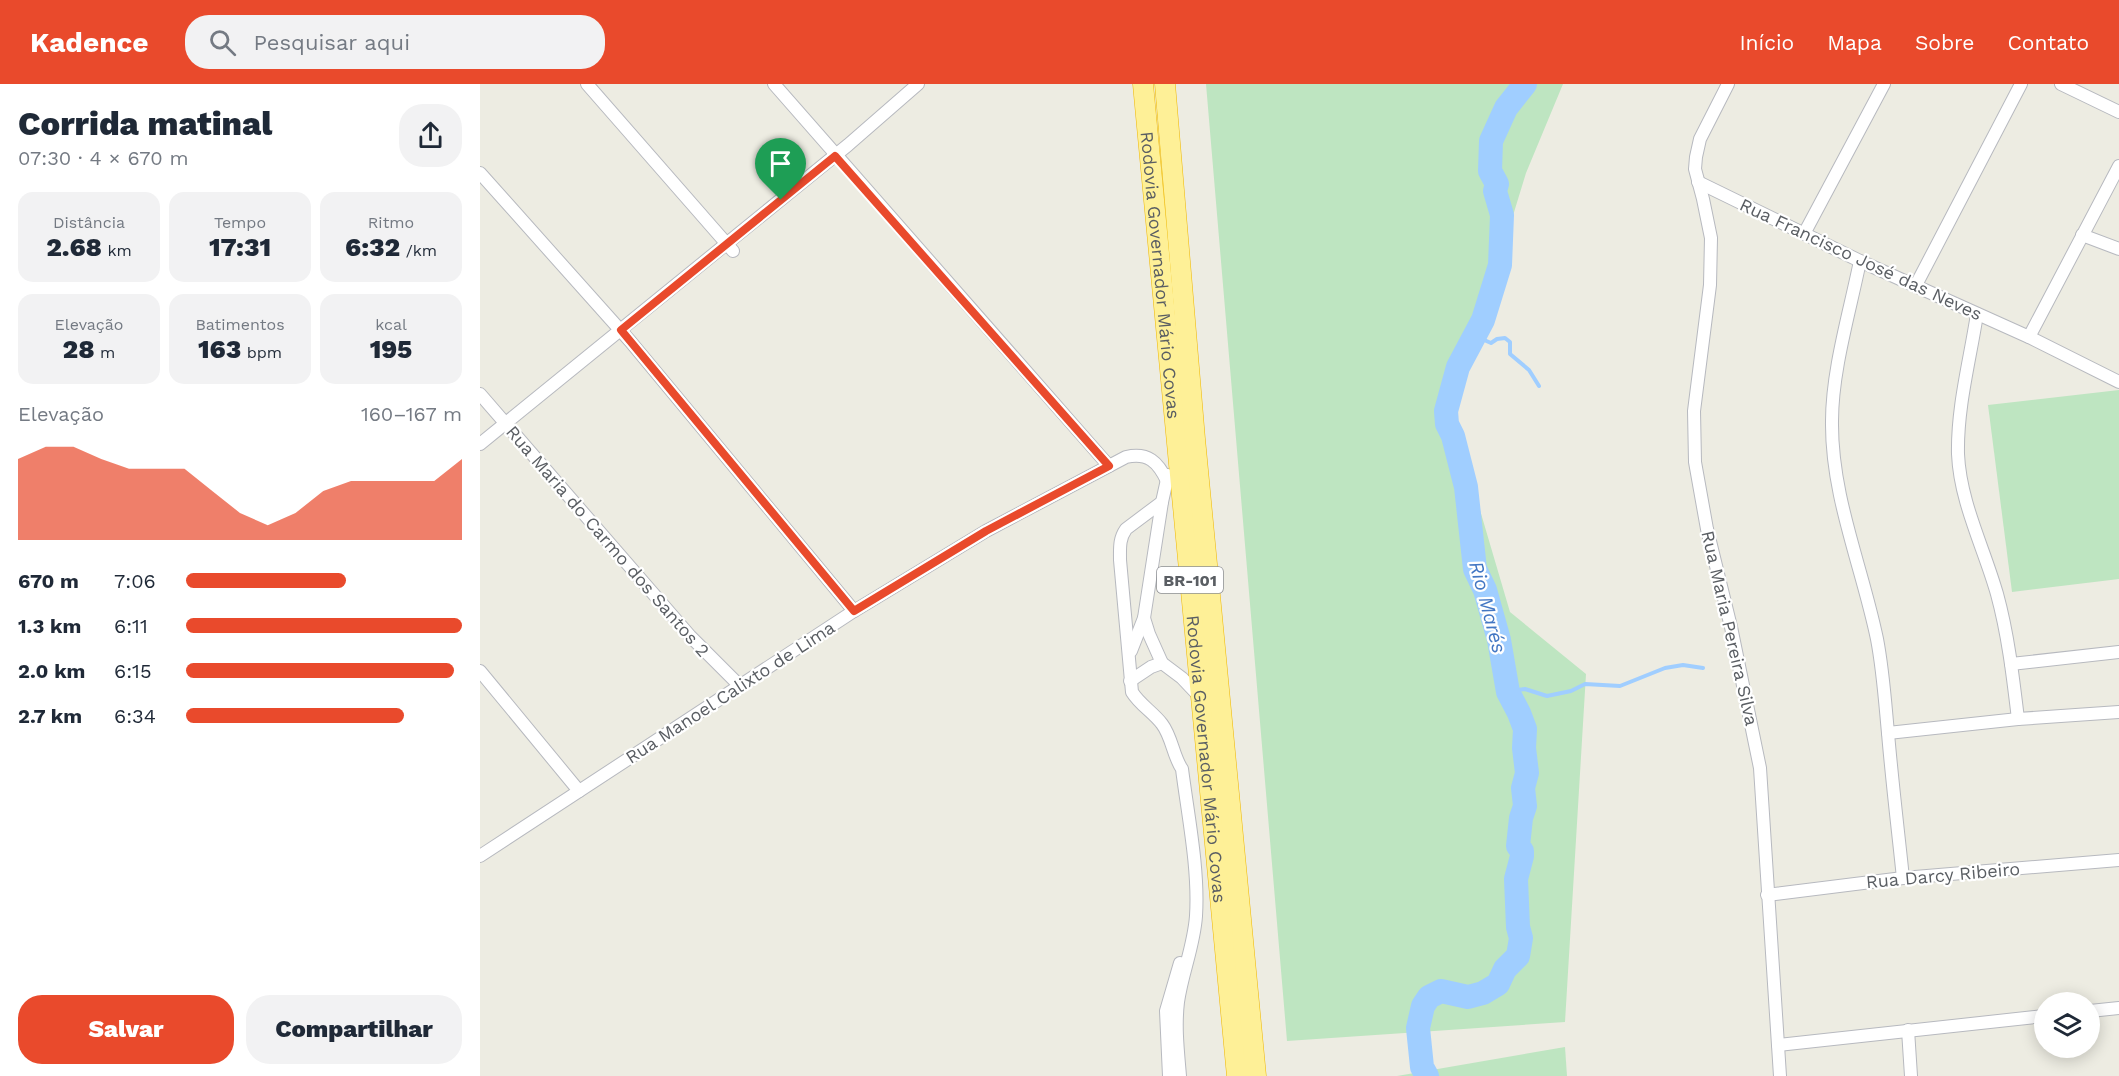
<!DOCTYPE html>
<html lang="pt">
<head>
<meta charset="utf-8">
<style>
  :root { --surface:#fff; --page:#f2f2f3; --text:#1f2937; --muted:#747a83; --accent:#e94a2c }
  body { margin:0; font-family:"Work Sans",sans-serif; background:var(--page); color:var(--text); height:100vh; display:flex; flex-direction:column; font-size:22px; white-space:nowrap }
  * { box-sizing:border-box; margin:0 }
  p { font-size:20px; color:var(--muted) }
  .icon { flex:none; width:33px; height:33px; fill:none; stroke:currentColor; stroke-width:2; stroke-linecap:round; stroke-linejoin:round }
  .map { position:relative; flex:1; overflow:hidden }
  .sheet { display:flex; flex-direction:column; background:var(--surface); width:480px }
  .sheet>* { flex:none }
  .fabs { position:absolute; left:1554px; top:908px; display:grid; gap:12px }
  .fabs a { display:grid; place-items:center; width:66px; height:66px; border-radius:50%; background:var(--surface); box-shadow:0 3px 15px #0003; font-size:30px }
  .pin { position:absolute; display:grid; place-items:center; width:51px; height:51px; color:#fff; margin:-62px -26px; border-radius:50% 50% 50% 0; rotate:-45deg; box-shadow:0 0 6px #0007 }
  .pin .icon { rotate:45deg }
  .round { display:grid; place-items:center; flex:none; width:63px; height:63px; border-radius:24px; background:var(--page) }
  .head { display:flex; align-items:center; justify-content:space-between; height:102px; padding:0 18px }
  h1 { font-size:33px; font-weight:800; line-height:45px }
  .stats { display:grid; grid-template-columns:repeat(3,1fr); gap:9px; height:102px; padding:6px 18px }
  .stats div { display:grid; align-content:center; border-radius:15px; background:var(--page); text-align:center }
  .stats b { font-size:26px; font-weight:800 }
  .stats small { font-size:16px; font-weight:400 }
  .stats p { font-size:16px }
  .chart { height:168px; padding:12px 18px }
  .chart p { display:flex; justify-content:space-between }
  .chart svg { width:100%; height:108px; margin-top:6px; fill:var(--accent); opacity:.7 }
  .cta { display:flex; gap:12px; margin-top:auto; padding:12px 18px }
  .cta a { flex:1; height:69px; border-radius:24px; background:var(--accent); color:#fff; font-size:24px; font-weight:800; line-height:69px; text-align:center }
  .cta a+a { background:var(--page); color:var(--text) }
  ul { padding:0 18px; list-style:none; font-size:20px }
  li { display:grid; grid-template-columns:96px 72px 1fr; align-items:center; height:45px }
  li i { height:15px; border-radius:8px; background:var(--accent) }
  header { display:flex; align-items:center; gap:36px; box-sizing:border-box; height:84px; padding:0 30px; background:var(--accent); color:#fff }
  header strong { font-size:28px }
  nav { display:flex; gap:33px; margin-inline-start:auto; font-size:21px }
  .search { width:420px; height:54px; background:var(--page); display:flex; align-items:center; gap:15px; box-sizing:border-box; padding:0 21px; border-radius:24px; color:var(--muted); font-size:22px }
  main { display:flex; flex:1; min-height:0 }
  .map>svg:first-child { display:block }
  .green { fill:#bee5c1 }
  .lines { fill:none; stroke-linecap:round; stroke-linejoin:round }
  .stream { stroke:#a0ceff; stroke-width:4 }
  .river { stroke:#a0ceff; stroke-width:24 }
  .minor-casing { stroke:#b7b9bf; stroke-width:14 }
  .trunk-casing { stroke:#efb700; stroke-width:21 }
  .minor { stroke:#fff; stroke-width:12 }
  .trunk { stroke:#fef097; stroke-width:20 }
  .route-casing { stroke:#fff; stroke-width:12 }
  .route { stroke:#e94a2c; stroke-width:8 }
  .labels { text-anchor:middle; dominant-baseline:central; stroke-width:4.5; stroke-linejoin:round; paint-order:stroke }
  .shield { fill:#fff; stroke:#8c8e92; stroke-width:1.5 }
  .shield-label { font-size:16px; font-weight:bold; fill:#5a5e63 }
  .street-label { font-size:18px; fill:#5a5e63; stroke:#fff }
  .water-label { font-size:20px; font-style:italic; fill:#4377c3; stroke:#fff }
</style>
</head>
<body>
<header>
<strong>Kadence</strong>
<div class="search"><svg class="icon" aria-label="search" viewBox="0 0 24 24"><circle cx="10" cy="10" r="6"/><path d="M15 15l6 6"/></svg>Pesquisar aqui</div>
<nav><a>Início</a><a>Mapa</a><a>Sobre</a><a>Contato</a></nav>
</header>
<main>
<section class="sheet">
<div class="head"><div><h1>Corrida matinal</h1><p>07:30 · 4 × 670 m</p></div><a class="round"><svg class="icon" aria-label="share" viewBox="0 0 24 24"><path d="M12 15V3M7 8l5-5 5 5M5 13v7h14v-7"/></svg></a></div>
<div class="stats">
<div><p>Distância</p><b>2.68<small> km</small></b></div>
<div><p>Tempo</p><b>17:31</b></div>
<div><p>Ritmo</p><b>6:32<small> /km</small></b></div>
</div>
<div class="stats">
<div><p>Elevação</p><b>28<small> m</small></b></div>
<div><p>Batimentos</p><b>163<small> bpm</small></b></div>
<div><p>kcal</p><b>195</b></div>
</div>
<div class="chart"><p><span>Elevação</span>160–167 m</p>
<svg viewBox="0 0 160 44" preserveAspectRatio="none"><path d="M0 44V11L10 6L20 6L30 11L40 15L50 15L60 15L70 24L80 33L90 38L100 33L110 24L120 20L130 20L140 20L150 20L160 11V44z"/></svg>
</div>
<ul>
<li><b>670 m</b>7:06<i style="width:58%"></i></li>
<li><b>1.3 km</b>6:11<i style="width:100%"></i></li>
<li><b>2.0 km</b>6:15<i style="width:97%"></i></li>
<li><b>2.7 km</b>6:34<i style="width:79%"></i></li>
</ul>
<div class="cta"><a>Salvar</a><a>Compartilhar</a></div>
</section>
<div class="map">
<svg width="1639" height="992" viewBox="0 0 1639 992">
  <rect width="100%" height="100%" fill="#edece2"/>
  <g class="green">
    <path d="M726 0H1083L1046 89 972 331 1030 528 1106 590 1085 938 807 957Z"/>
    <path d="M1639 306V495L1532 508 1508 321Z"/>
    <path d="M1085 963 1087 992H917Z"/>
  </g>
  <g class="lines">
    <g class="stream">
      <path d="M995 252 1011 259 1017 255 1025 254 1030 258V270L1049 286 1059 302"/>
      <path d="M1031 613 1038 606 1045 605 1067 612 1091 607 1105 600 1140 602 1185 584 1203 581 1223 584"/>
    </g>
    <path class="river" d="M947 992 942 983 938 944 943 922 949 913 961 907 988 913 1003 909 1018 900 1025 885 1038 872 1041 854 1038 843 1036 795 1042 772V767L1038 762 1041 734 1045 722 1043 704 1047 689 1044 664 1045 645 1039 629 1028 608 1019 556 1005 506 995 485 986 403 973 352 967 340 966 327 978 283 1003 236 1020 181 1022 131 1015 107 1017 100 1010 87 1011 57 1026 24 1045 0"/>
    <g class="minor-casing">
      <g id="minor">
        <path d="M107 0 253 167"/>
        <path d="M294 0 629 382"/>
        <path d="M1248 0 1220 55 1216 73 1215 85 1223 115 1231 154 1230 201 1214 327 1215 378 1227 445 1251 543 1280 684 1300 992"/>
        <path d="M1581 0 1639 28"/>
        <path d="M0 89 150 257 374 527"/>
        <path d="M1218 98 1380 177 1549 253 1639 298"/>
        <path d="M1325 148 1404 0"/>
        <path d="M1602 151 1639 165"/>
        <path d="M1380 177C1370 227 1352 286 1352 337 1351 412 1382 482 1397 555 1403 586 1405 617 1408 649 1412 697 1418 746 1423 794"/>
        <path d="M1436 201 1541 0"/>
        <path d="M1497 230C1490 276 1477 323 1478 370 1480 418 1504 464 1517 510 1528 550 1533 593 1538 635"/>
        <path d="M1549 253 1639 82"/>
        <path d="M0 310 210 552 259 601"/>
        <path d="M0 360 368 61 438 0"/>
        <path d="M682 418 646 445C639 455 640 464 640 476L652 608C660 621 673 628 682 640 692 653 693 672 702 685 708 732 719 785 716 832 714 862 702 889 698 918 695 943 698 968 700 992"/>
        <path d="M664 534 669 550 682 579 702 594 720 613"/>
        <path d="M651 567 664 534 682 418 688 391"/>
        <path d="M1531 580 1639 568"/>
        <path d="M0 587 99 707"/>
        <path d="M650 597 671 583 682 579"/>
        <path d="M1408 649 1538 635 1639 628"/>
        <path d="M0 772 374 527 506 447 646 373C668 368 678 378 687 397"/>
        <path d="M1287 811 1423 794 1639 776"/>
        <path d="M1610 927 1639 924"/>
        <path d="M1428 946 1431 992"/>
        <path d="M1298 961 1564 932"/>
        <path d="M689 992 686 927 700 879"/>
      </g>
    </g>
    <g class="trunk-casing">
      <g id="trunk">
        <path id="s1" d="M663 0 757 992"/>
        <path d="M685 0 715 355 776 992"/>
      </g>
    </g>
    <use href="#minor" class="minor"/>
    <use href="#trunk" class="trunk"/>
  </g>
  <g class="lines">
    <g class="route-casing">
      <path id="route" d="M355 72 629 382 506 447 374 527 141 246Z"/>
    </g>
    <use href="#route" class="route"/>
  </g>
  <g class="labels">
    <rect class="shield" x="677" y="483" width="66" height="26" rx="4.5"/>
    <g class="shield-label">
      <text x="710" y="496">BR-101</text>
    </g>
    <g class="street-label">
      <text transform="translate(1381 175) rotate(25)">Rua Francisco José das Neves</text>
      <text stroke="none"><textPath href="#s1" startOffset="192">Rodovia Governador Mário Covas</textPath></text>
      <text transform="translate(128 457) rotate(49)">Rua Maria do Carmo dos Santos 2</text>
      <text transform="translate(1250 544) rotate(77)">Rua Maria Pereira Silva</text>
      <text transform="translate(250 608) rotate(-33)">Rua Manoel Calixto de Lima</text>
      <text stroke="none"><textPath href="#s1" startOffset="678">Rodovia Governador Mário Covas</textPath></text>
      <text transform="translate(1463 791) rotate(-5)">Rua Darcy Ribeiro</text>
    </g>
    <g class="water-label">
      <text transform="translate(1008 523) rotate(75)">Rio Marés</text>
    </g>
  </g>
</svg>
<div class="fabs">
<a><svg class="icon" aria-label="layers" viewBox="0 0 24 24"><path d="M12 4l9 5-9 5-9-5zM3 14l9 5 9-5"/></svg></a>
</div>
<div class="pin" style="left:301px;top:116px;background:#1e9e55"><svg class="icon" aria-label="arrive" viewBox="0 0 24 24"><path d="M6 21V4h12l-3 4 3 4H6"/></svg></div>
</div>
</main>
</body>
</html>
